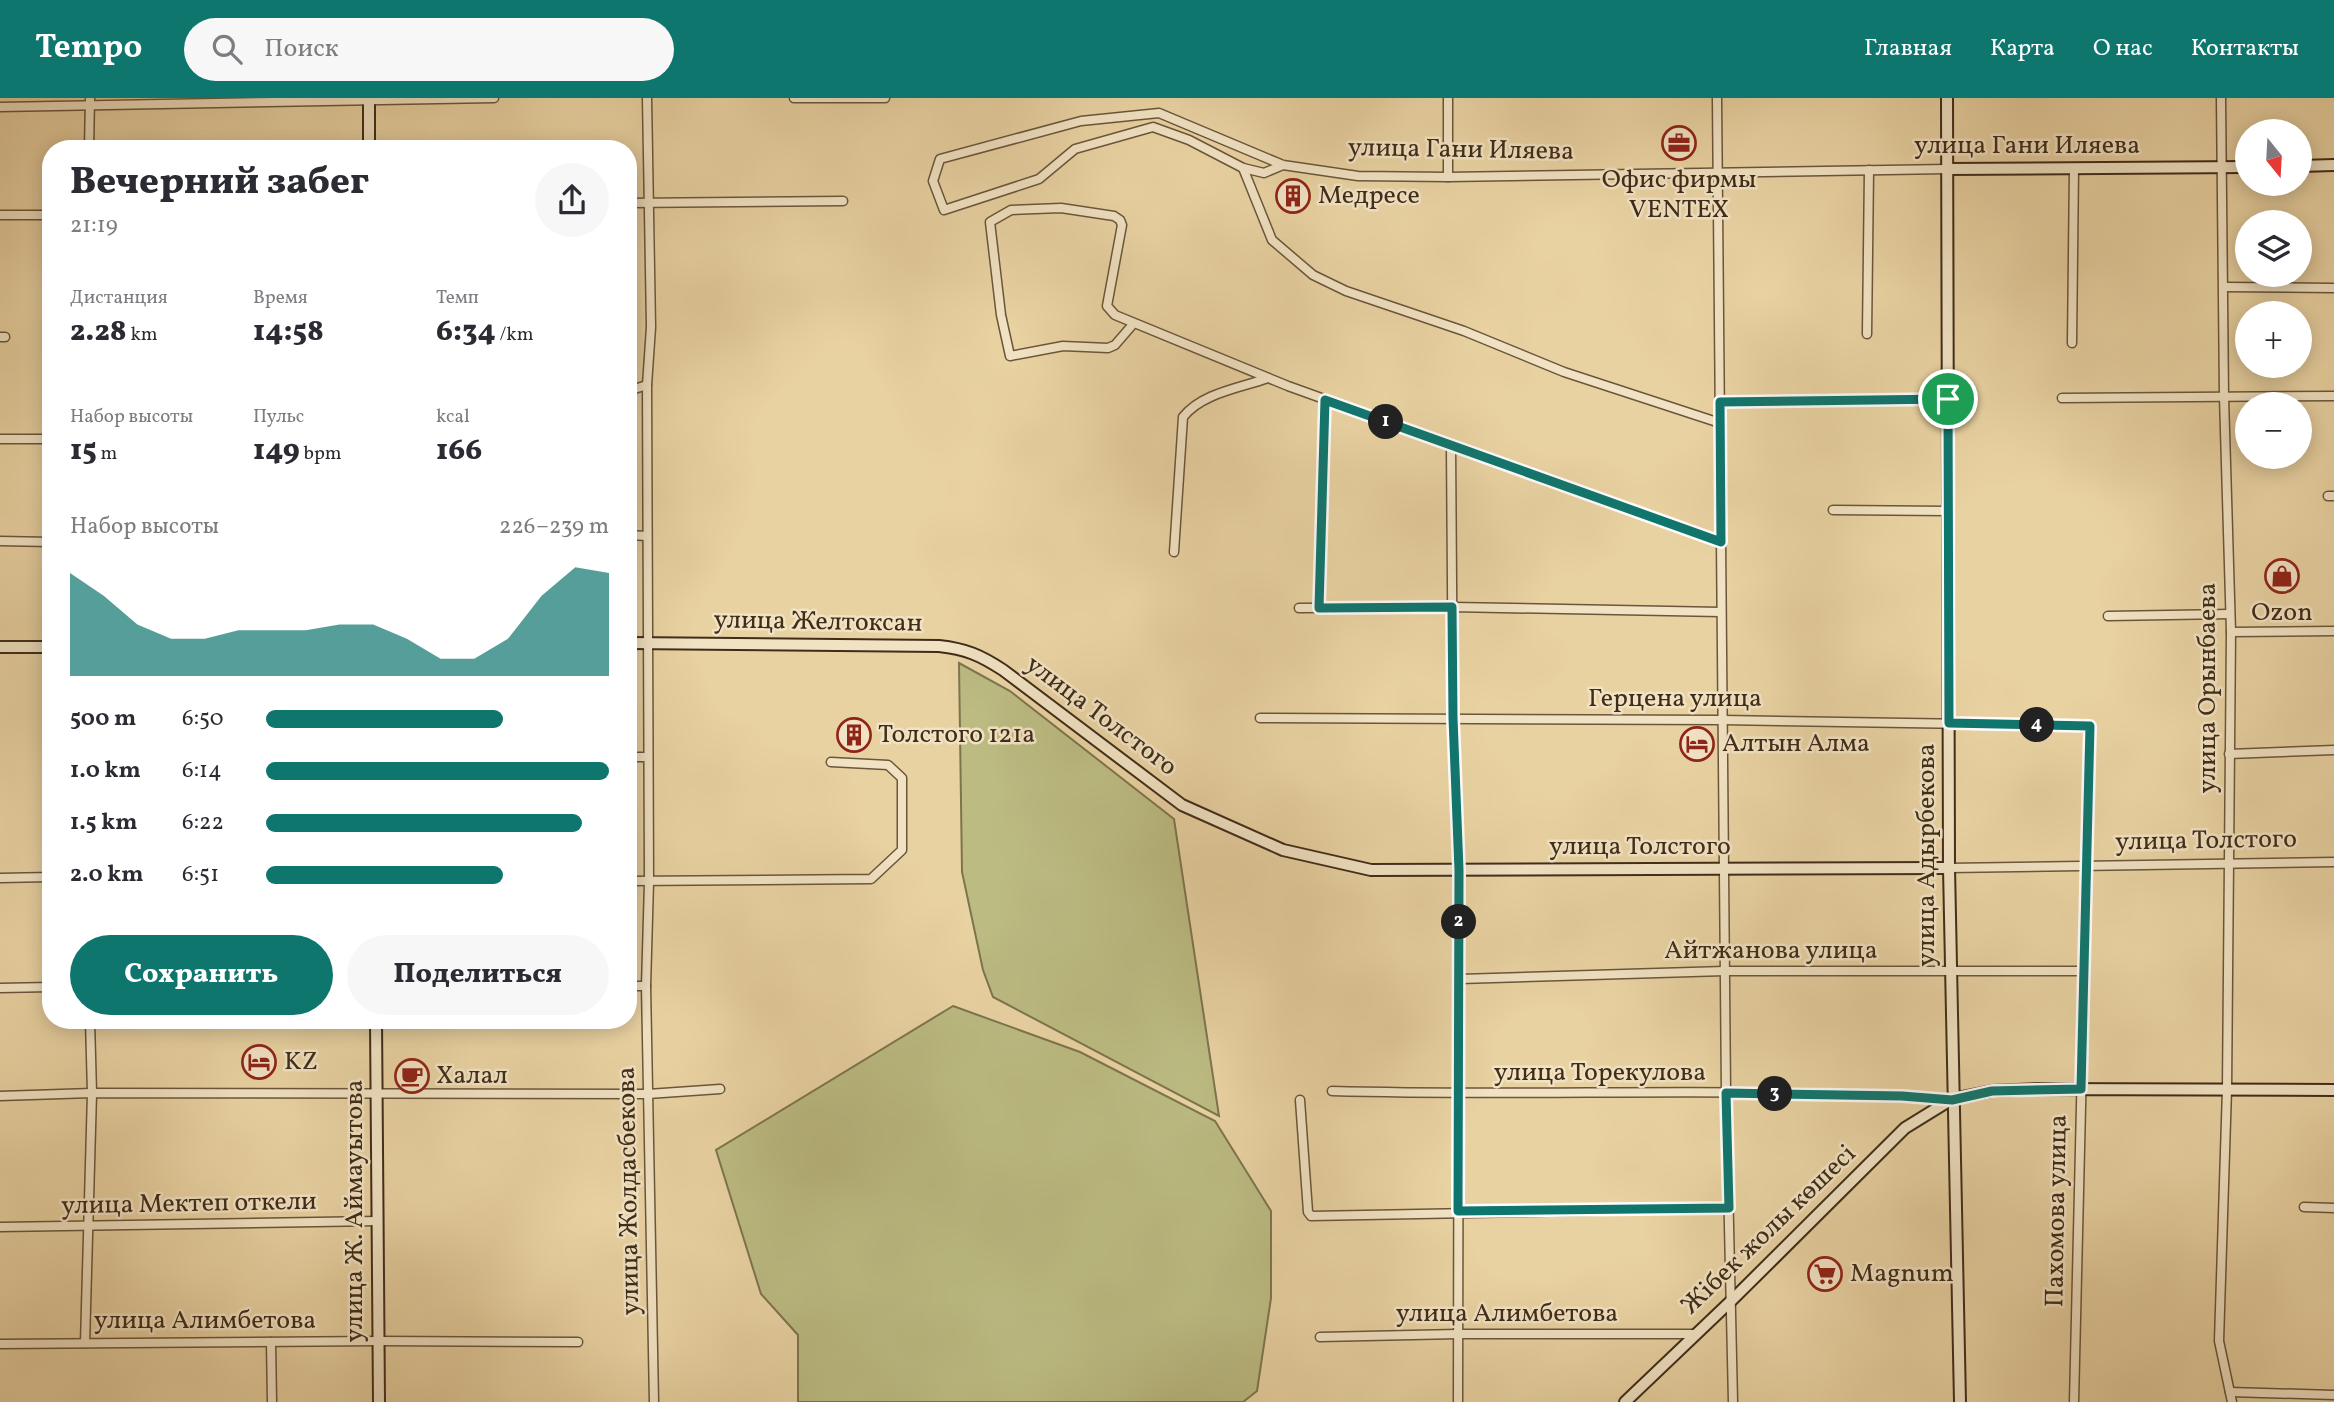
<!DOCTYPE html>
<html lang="ru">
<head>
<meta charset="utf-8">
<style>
  :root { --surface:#fff; --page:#f7f7f7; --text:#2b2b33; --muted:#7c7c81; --accent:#0f766e }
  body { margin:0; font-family:Vollkorn,serif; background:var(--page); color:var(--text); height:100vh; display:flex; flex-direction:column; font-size:26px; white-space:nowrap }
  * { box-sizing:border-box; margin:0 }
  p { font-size:23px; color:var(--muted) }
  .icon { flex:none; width:38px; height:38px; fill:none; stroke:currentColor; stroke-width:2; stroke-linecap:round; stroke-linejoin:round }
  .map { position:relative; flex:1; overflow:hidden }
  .sheet { position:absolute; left:42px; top:42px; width:595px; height:889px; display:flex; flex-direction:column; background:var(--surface); border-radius:28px; box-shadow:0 4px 18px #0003 }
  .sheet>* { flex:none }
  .needle { width:46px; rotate:162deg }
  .controls { position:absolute; left:2235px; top:21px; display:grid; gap:14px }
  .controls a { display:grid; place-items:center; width:77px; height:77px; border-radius:50%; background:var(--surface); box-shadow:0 4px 18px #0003; font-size:35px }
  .pin { position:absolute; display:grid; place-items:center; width:60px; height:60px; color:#fff; margin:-30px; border:4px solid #fff; border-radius:50%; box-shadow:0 2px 7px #0007 }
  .km { position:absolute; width:35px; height:35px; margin:-18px; border-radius:50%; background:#222; color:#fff; font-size:19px; line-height:35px; text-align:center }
  .round { display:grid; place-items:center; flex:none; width:74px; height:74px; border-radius:37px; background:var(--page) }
  .summary { display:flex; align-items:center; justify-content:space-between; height:119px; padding:0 28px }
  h1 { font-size:38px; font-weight:800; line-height:52px }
  .metrics { display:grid; grid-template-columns:repeat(3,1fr); gap:10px; height:119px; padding:7px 28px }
  .metrics div { display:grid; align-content:center }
  .metrics b { font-size:30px; font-weight:800 }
  .metrics small { font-size:19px; font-weight:400 }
  .metrics p { font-size:19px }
  .chart { height:196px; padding:14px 28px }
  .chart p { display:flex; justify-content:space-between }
  .chart svg { width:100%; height:126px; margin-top:7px; fill:var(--accent); opacity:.7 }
  .action { display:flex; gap:14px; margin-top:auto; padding:14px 28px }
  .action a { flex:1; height:80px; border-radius:42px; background:var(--accent); color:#fff; font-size:28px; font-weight:800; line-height:80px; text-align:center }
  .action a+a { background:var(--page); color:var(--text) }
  ul { padding:0 28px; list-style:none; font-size:23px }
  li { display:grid; grid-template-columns:112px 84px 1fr; align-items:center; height:52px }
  li i { height:18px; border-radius:9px; background:var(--accent) }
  header { display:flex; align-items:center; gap:42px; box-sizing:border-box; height:98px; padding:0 35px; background:var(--accent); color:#fff }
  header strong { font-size:33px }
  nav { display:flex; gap:38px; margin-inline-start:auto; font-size:24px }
  .search { width:490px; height:63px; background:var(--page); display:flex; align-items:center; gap:18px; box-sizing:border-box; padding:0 24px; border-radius:38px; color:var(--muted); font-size:26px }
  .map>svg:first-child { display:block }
  .green { fill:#bbbb82; stroke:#7d744e; stroke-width:2 }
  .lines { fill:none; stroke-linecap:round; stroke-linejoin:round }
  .street-casing { stroke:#6a563b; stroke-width:11 }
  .secondary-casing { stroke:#3f2c19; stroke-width:14 }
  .street { stroke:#f1e2c3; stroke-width:8 }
  .secondary { stroke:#f1e2c3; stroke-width:10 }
  .route-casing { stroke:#fff; stroke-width:14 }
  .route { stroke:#0f766e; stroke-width:9 }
  .labels { text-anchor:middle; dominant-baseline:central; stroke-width:5; stroke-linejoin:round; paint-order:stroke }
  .street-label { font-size:26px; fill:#3f2c19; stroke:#f1e2c3 }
  .poi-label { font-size:26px; fill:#3f2c19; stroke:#f1e2c3; text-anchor:start }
</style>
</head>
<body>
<header>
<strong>Tempo</strong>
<div class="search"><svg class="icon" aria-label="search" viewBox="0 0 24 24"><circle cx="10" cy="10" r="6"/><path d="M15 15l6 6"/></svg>Поиск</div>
<nav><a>Главная</a><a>Карта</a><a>О нас</a><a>Контакты</a></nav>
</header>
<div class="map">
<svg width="2334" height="1304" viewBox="0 0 2334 1304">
  <rect width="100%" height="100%" fill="#e9d2a2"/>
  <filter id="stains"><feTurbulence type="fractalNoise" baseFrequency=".00286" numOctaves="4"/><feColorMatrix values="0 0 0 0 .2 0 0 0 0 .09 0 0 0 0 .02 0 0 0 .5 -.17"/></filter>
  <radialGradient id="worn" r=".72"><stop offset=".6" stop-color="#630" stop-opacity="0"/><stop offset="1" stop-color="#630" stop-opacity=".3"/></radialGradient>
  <g class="green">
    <path d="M959 565 1010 593 1174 721 1219 1018 993 899 983 872 962 774Z"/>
    <path d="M953 908 1080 954 1215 1023 1271 1113V1200L1257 1293 1243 1304H798V1237L761 1196 716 1052Z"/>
  </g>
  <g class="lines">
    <g class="street-casing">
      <g id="street">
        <path d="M647 0 651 229 647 287 649 784 646 888 654 1304"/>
        <path d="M794 0H885"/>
        <path d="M1717 0 1726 995 1733 1304"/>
        <path d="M2221 0 2224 299 2231 534 2227 991 2219 1243 2232 1304"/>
        <path d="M0 9 494 0"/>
        <path d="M89 51 90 0"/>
        <path d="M1283 67 1264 75 1243 70 1189 42 1153 29 1075 51 1039 81 944 112 933 83 940 61 1081 23 1159 15 1283 67 1358 78 1448 79 1948 71"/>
        <path d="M1243 70 1272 142 1313 177 1346 193 1464 233 1564 274 1720 325"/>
        <path d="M1448 79V0"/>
        <path d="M628 105 843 103"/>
        <path d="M0 117H51"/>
        <path d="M2224 189 2334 190"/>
        <path d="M1134 225 1115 247 1108 250 1063 248 1010 258 1001 217 990 124 1011 112 1061 110 1114 118 1120 122 1122 127 1107 208 1115 217 1288 288 1721 444"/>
        <path d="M1867 236 1869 72"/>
        <path d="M0 239H5"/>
        <path d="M2072 245 2074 70"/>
        <path d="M628 293 647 287"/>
        <path d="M2062 300 2334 298"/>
        <path d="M1720 304 1949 301"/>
        <path d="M0 341H51"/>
        <path d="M1451 348 1453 620 1459 772 1458 1304"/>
        <path d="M2328 398H2334"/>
        <path d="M1833 412 1949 413"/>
        <path d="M628 437 647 438"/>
        <path d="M0 443 51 444"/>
        <path d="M1174 454 1183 319C1202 295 1240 290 1268 280"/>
        <path d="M1299 510 1452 509 1721 514"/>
        <path d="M1319 510 1325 302"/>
        <path d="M2108 518 2230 516"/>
        <path d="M2231 534 2334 533"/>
        <path d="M1260 620 1723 622 2090 628 2074 1304"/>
        <path d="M2229 656 2334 652"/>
        <path d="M628 659H648"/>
        <path d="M1949 770 2334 764"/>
        <path d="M0 780 51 779"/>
        <path d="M628 783 871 781 902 752V680L888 667 831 664"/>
        <path d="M1460 881 1725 873H2082"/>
        <path d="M628 888H646"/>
        <path d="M0 890 51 889"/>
        <path d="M1332 993C1538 999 1746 988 1952 1001"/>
        <path d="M0 998 92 995 648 996 720 991"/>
        <path d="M1300 1002 1308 1114 1311 1118 1729 1110"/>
        <path d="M2304 1109 2334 1110"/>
        <path d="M0 1129 378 1123"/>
        <path d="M1320 1239 1458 1236H1695"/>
        <path d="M271 1244 272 1304"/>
        <path d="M85 1245 92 995 90 922"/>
        <path d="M0 1246 379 1243 578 1244"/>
        <path d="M2230 1294 2334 1297"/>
      </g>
    </g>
    <g class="secondary-casing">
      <g id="secondary">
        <path d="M369 0V51"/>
        <path d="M1947 0 1949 770 1960 1304"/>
        <path d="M2300 68 2334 67"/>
        <path d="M1948 71 2247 69"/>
        <path d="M628 545 939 548C966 551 980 557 1003 572L1182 707 1283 752 1371 772 1949 770"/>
        <path d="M0 549H51"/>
        <path d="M376 922 379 1304"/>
        <path d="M1625 1304 1732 1202 1905 1030 1952 1001 1992 993 2038 991 2334 992"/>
      </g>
    </g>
    <use href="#street" class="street"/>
    <use href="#secondary" class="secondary"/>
  </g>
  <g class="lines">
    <g class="route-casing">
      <path id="route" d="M1948 301 1949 625 2090 628 2081 991 1992 993 1952 1002 1902 998 1726 995 1729 1110 1458 1113 1459 772 1453 620 1452 509 1319 510 1325 302 1721 444 1720 304Z"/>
    </g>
    <use href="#route" class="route"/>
  </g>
  <defs>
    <g id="office-ring" transform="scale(1.75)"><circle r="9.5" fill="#f1e2c3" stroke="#8f2418" stroke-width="1.5"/><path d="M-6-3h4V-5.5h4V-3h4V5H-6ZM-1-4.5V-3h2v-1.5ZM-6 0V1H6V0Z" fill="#8f2418"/></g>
    <g id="building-ring" transform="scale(1.75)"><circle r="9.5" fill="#f1e2c3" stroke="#8f2418" stroke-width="1.5"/><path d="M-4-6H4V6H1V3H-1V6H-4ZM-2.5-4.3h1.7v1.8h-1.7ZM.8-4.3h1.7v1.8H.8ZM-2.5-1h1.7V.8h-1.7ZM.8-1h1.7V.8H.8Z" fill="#8f2418"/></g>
    <g id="shop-ring" transform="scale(1.75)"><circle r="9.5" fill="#f1e2c3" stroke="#8f2418" stroke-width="1.5"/><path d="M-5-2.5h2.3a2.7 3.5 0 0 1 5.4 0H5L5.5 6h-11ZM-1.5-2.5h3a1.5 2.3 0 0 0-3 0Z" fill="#8f2418"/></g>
    <g id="hotel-ring" transform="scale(1.75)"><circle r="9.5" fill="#f1e2c3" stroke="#8f2418" stroke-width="1.5"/><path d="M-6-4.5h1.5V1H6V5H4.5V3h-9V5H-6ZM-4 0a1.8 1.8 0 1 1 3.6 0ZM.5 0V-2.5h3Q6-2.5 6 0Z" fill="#8f2418"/></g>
    <g id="cafe-ring" transform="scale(1.75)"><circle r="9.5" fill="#f1e2c3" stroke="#8f2418" stroke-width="1.5"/><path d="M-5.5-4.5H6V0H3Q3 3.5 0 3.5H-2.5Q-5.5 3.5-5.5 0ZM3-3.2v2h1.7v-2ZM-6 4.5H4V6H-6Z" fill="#8f2418"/></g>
    <g id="supermarket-ring" transform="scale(1.75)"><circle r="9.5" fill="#f1e2c3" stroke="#8f2418" stroke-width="1.5"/><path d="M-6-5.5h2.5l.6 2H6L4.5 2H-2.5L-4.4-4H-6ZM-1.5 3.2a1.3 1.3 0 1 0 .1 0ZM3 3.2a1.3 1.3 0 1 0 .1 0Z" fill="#8f2418"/></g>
  </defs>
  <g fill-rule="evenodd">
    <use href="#office-ring" x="1679" y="45"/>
    <use href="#building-ring" x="1293" y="98"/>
    <use href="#shop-ring" x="2282" y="478"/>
    <use href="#building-ring" x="854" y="637"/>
    <use href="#hotel-ring" x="1697" y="646"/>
    <use href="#hotel-ring" x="259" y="964"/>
    <use href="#cafe-ring" x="412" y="978"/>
    <use href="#supermarket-ring" x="1825" y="1176"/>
  </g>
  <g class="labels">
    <g class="street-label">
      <text x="2027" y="48">улица Гани Иляева</text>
      <text transform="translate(1461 52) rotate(1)">улица Гани Иляева</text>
      <text transform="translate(818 524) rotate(1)">улица Желтоксан</text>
      <text transform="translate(2208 590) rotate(-90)">улица Орынбаева</text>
      <text x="1675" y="601">Герцена улица</text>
      <text transform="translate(1101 618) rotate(37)">улица Толстого</text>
      <text transform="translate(2206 743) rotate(-1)">улица Толстого</text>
      <text x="1640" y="749">улица Толстого</text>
      <text transform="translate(1927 757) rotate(-90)">улица Адырбекова</text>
      <text x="1771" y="853">Айтжанова улица</text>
      <text x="1600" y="975">улица Торекулова</text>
      <text transform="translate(629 1093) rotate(-91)">улица Жолдасбекова</text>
      <text transform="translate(189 1106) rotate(-1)">улица Мектеп откели</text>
      <text transform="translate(355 1113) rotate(-90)">улица Ж. Аймауытова</text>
      <text transform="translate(2057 1113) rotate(-89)">Пахомова улица</text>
      <text transform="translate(1769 1132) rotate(-44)">Жібек жолы көшесі</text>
      <text x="1507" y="1216">улица Алимбетова</text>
      <text x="205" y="1223">улица Алимбетова</text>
    </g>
    <g class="poi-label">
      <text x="1679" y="82" text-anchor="middle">Офис фирмы<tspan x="1679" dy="30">VENTEX</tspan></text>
      <text x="1318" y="98">Медресе</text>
      <text x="2282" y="515" text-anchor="middle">Ozon</text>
      <text x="878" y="637">Толстого 121а</text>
      <text x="1722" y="646">Алтын Алма</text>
      <text x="284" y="964">KZ</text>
      <text x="436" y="978">Халал</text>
      <text x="1850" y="1176">Magnum</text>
    </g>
  </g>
  <rect width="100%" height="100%" filter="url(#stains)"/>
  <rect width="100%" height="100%" fill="url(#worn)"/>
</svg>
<div class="controls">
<a><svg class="needle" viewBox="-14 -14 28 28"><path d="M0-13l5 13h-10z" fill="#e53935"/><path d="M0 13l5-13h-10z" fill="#7c7c81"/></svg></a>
<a><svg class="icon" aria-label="layers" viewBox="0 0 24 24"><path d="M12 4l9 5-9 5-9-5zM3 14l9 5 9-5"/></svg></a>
<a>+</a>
<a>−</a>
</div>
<div class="pin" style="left:1948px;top:301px;background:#1e9e55"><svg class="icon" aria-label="arrive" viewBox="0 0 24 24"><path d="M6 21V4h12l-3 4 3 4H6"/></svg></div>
<b class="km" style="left:1386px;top:324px">1</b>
<b class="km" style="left:1459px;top:824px">2</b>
<b class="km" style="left:1775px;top:996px">3</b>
<b class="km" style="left:2037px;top:627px">4</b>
<section class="sheet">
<div class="summary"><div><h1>Вечерний забег</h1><p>21:19</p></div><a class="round"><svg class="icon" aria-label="share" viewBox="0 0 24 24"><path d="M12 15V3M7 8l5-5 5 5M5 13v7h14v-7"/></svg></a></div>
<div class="metrics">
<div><p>Дистанция</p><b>2.28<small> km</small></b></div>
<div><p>Время</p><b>14:58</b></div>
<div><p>Темп</p><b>6:34<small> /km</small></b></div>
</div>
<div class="metrics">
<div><p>Набор высоты</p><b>15<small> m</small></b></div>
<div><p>Пульс</p><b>149<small> bpm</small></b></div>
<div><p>kcal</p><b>166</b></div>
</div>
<div class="chart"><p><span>Набор высоты</span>226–239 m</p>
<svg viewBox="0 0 160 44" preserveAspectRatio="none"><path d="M0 44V8L10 16L20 26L30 31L40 31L50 28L60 28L70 28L80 26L90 26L100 31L110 38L120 38L130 31L140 16L150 6L160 8V44z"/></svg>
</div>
<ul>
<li><b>500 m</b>6:50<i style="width:69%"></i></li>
<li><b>1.0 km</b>6:14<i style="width:100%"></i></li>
<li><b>1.5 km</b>6:22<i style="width:92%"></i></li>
<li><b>2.0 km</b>6:51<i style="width:69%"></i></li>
</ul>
<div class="action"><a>Сохранить</a><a>Поделиться</a></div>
</section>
</div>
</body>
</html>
